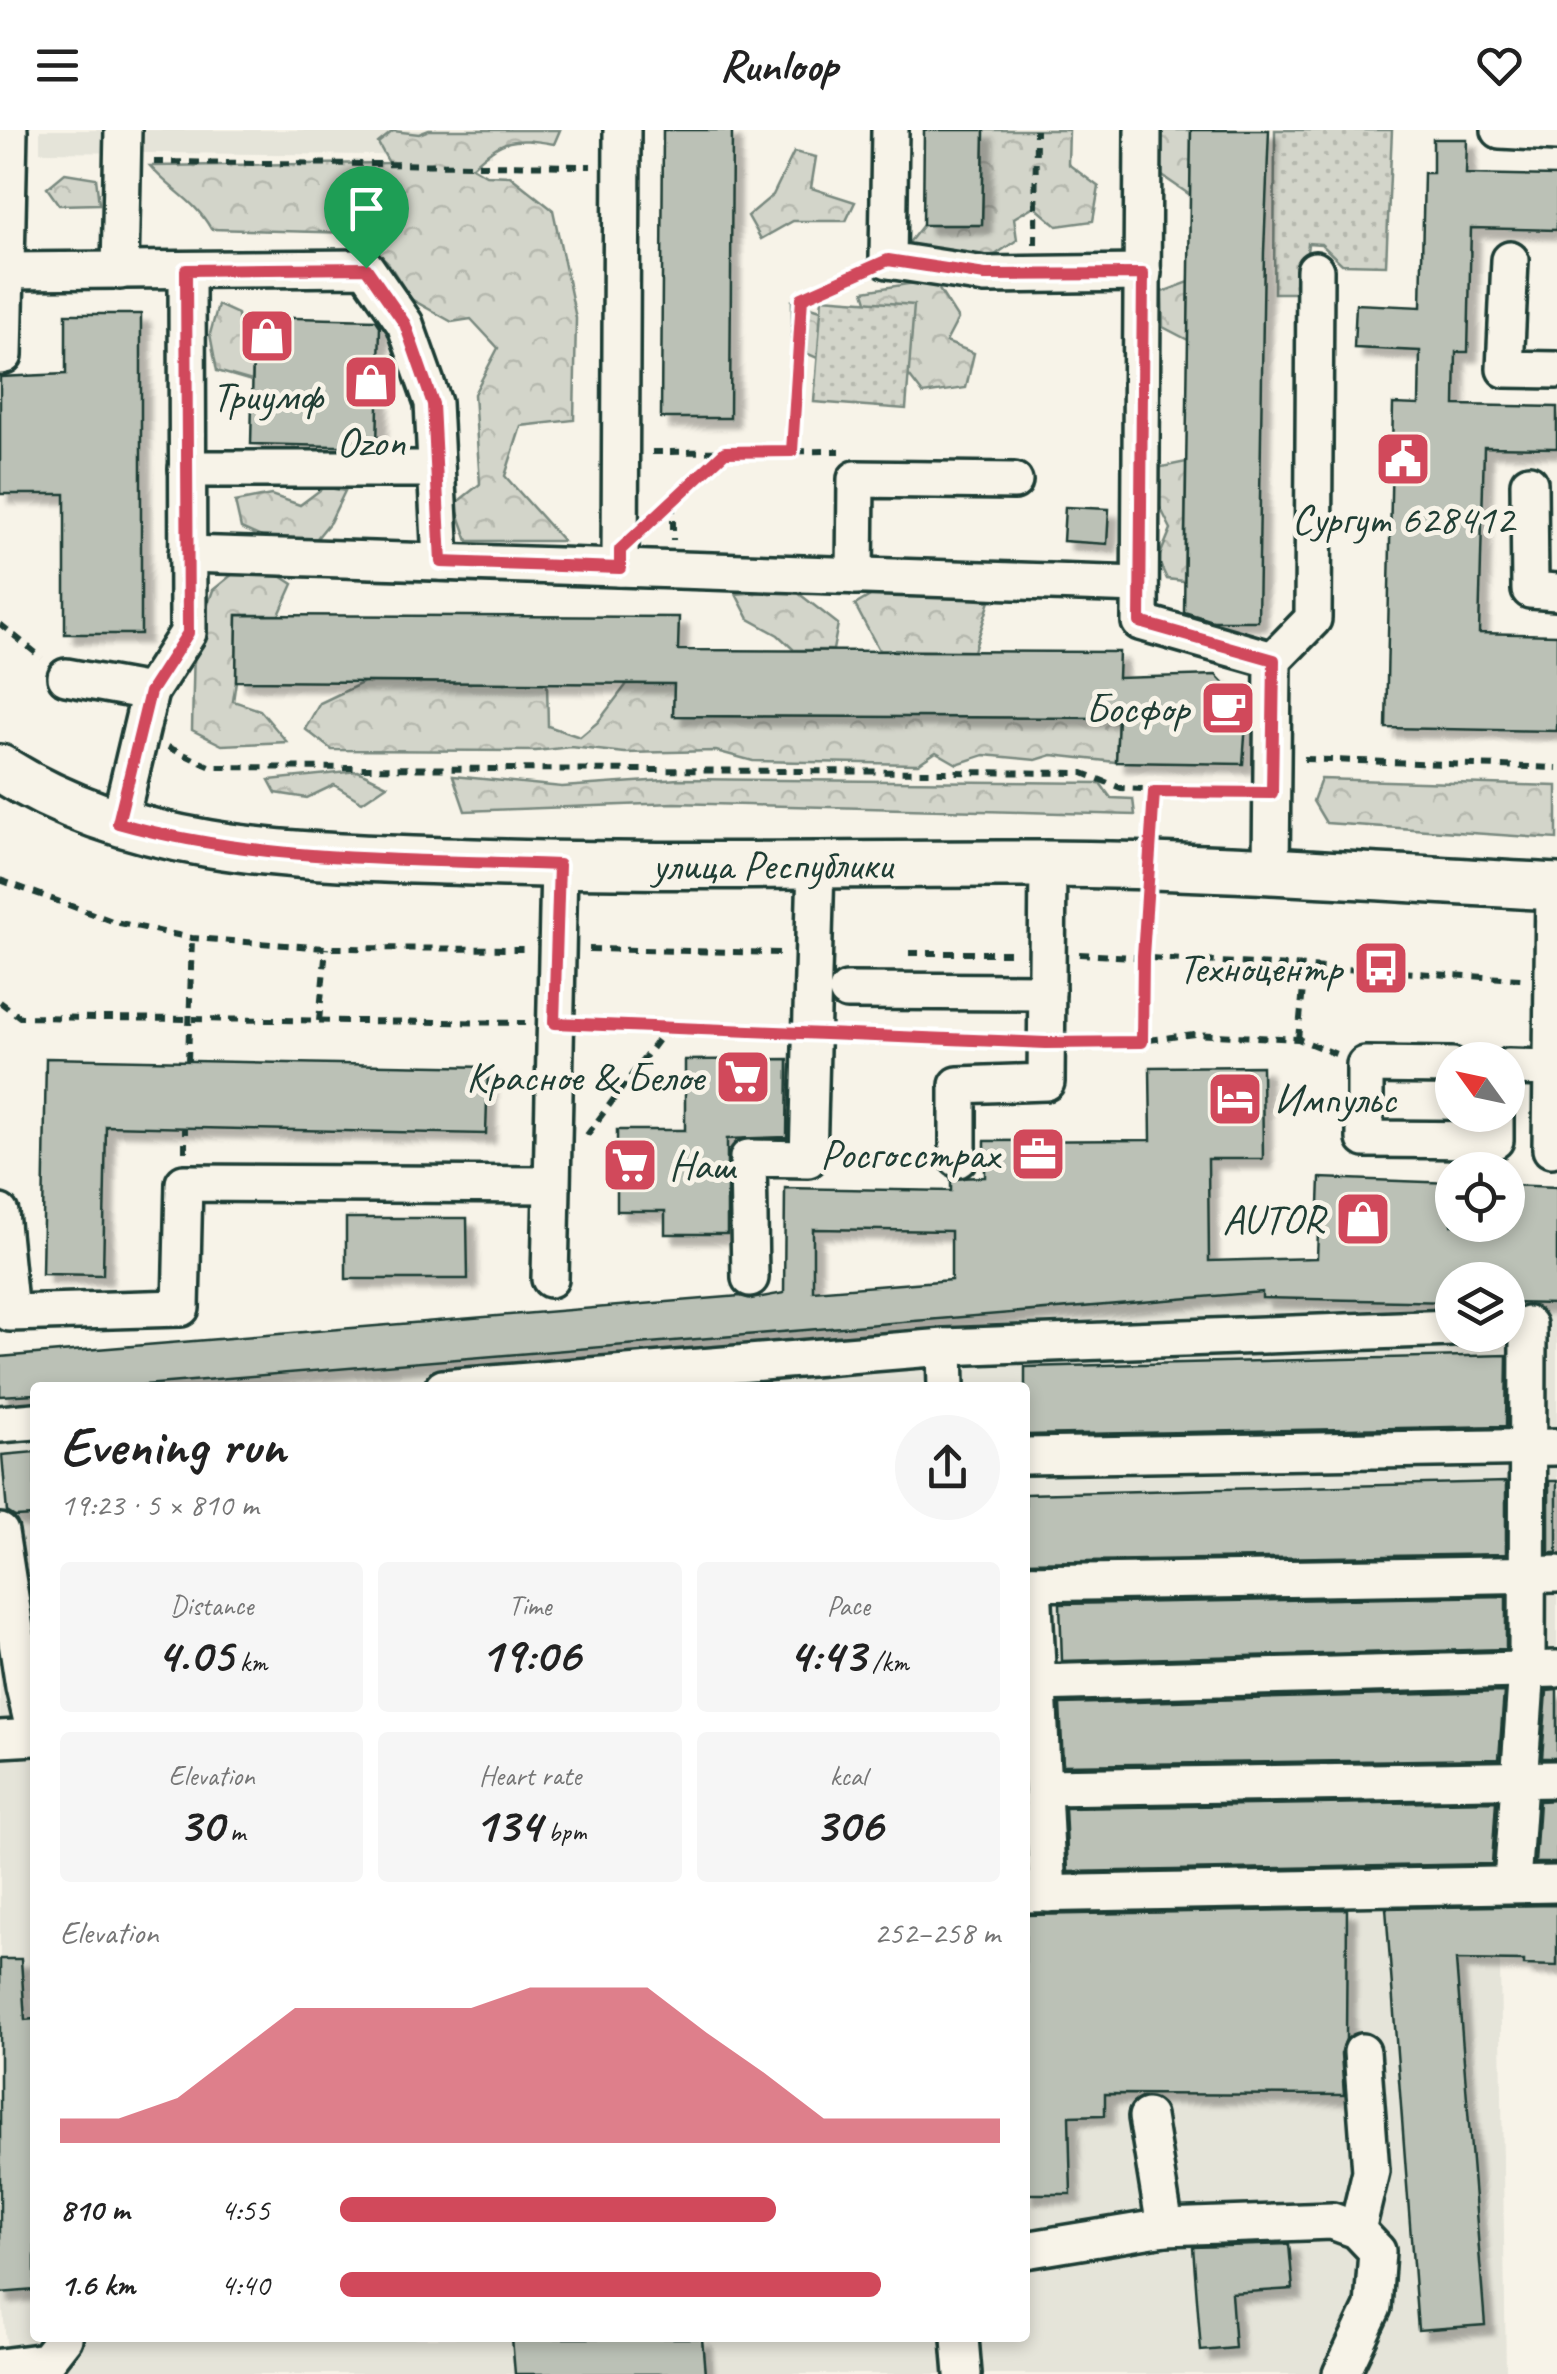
<!DOCTYPE html>
<html lang="en">
<head>
<meta charset="utf-8">
<style>
  :root { --surface:#fff; --page:#f6f6f6; --text:#222; --muted:#767676; --accent:#d1495b }
  body { margin:0; font-family:Caveat,sans-serif; background:var(--page); color:var(--text); height:100vh; display:flex; flex-direction:column; font-size:38px; white-space:nowrap }
  * { box-sizing:border-box; margin:0 }
  p { font-size:32px; color:var(--muted) }
  .icon { flex:none; width:55px; height:55px; fill:none; stroke:currentColor; stroke-width:2; stroke-linecap:round; stroke-linejoin:round }
  .map { position:relative; flex:1; overflow:hidden }
  .drawer { position:absolute; left:30px; top:1252px; width:1000px; height:960px; display:flex; flex-direction:column; background:var(--surface); border-radius:10px; box-shadow:0 5px 15px #0003 }
  .drawer>* { flex:none }
  .needle { width:65px; rotate:303deg }
  .tools { position:absolute; left:1435px; top:912px; display:grid; gap:20px }
  .tools a { display:grid; place-items:center; width:90px; height:90px; border-radius:50%; background:var(--surface); box-shadow:0 5px 15px #0003; font-size:50px }
  .pin { position:absolute; display:grid; place-items:center; width:85px; height:85px; color:#fff; margin:-102px -42px; border-radius:50% 50% 50% 0; rotate:-45deg; box-shadow:0 0 10px #0007 }
  .pin .icon { rotate:45deg }
  .round { display:grid; place-items:center; flex:none; width:105px; height:105px; border-radius:52px; background:var(--page) }
  .overview { display:flex; align-items:center; justify-content:space-between; height:170px; padding:0 30px }
  h1 { font-size:55px; font-weight:600; line-height:75px }
  .metrics { display:grid; grid-template-columns:repeat(3,1fr); gap:15px; height:170px; padding:10px 30px }
  .metrics div { display:grid; align-content:center; border-radius:10px; background:var(--page); text-align:center }
  .metrics b { font-size:50px; font-weight:600 }
  .metrics small { font-size:28px; font-weight:400 }
  .metrics p { font-size:28px }
  .chart { height:280px; padding:20px 30px }
  .chart p { display:flex; justify-content:space-between }
  .chart svg { width:100%; height:180px; margin-top:10px; fill:var(--accent); opacity:.7 }
  ul { padding:0 30px; list-style:none; font-size:32px }
  li { display:grid; grid-template-columns:160px 120px 1fr; align-items:center; height:75px }
  li i { height:25px; border-radius:12px; background:var(--accent) }
  header { display:flex; justify-content:space-between; align-items:center; height:130px; padding:0 30px; background:var(--surface); font-size:45px; font-weight:600 }
  .map>svg:first-child { display:block }
  .built { fill:#e5e4d9; fill-rule:evenodd }
  .forest { fill:url(#forest-crowns); stroke:#79897f; stroke-width:2.5 }
  .park { fill:url(#park-dots); stroke:#79897f; stroke-width:2.5 }
  .building { fill:#bbc1b6; stroke:#1f3d34; stroke-width:2.5; fill-rule:evenodd; filter:url(#shadow) }
  .lines { fill:none; stroke-linecap:round; stroke-linejoin:round }
  .minor-casing { stroke:#1f3d34; stroke-width:42 }
  .major-casing { stroke:#1f3d34; stroke-width:52 }
  .path { stroke:#1f3d34; stroke-width:6; stroke-dasharray:10 8; stroke-linecap:butt }
  .minor { stroke:#f7f3e8; stroke-width:35 }
  .major { stroke:#f7f3e8; stroke-width:45 }
  .route-casing { stroke:#fff; stroke-width:20 }
  .route { stroke:#d1495b; stroke-width:12 }
  .labels { text-anchor:middle; dominant-baseline:central; stroke-width:10; stroke-linejoin:round; paint-order:stroke }
  .poi-label { font-size:42px; fill:#1f3d34; stroke:#f7f3e8; text-anchor:end }
  .street-label { font-size:42px; fill:#1f3d34; stroke:#f7f3e8 }
</style>
</head>
<body>
<header><svg class="icon" aria-label="menu" viewBox="0 0 24 24"><path d="M4 6h16M4 12h16M4 18h16"/></svg>Runloop<svg class="icon" aria-label="heart" viewBox="0 0 24 24"><path d="M12 20l-8-8c-3-5 5-10 8-4 3-6 11-1 8 4z"/></svg></header>
<div class="map">
<svg width="1557" height="2244" viewBox="0 0 1557 2244">
  <defs>
    <pattern id="forest-crowns" width="20" height="18" patternUnits="userSpaceOnUse" patternTransform="scale(2.5)"><rect width="20" height="18" fill="#d3d5ca"/><path d="M2 6a3 3 0 1 1 6 0M12 15a3 3 0 1 1 6 0" fill="none" stroke="#b5b8ae"/></pattern>
    <pattern id="park-dots" width="8" height="8" patternUnits="userSpaceOnUse" patternTransform="scale(2.5)"><rect width="8" height="8" fill="#d3d5ca"/><path d="M2 2h.1M6 6h.1" fill="none" stroke="#b5b8ae" stroke-width="1.8" stroke-linecap="round"/></pattern>
    <filter id="shadow"><feDropShadow dx="9" dy="9" stdDeviation="2.5" flood-color="#0004"/></filter>
  </defs>
  <rect width="100%" height="100%" fill="#f7f3e8"/>
  <filter id="ink" filterUnits="userSpaceOnUse"><feTurbulence type="fractalNoise" baseFrequency=".01" numOctaves="2"/><feDisplacementMap in="SourceGraphic" scale="20" xChannelSelector="R" yChannelSelector="G"/><feConvolveMatrix kernelMatrix="1 2 1 2 8 2 1 2 1" color-interpolation-filters="sRGB"/></filter>
  <g filter="url(#ink)">
    <g class="built">
      <path d="M40 0H491L492 26 40 22Z"/>
      <path d="M1263 1127 1557 1132V1836L1500 1831 1506 2244H9L0 2148V1227ZM1452 1150H1508V1205H1452ZM35 1258H1025V2208H35Z"/>
    </g>
    <g class="forest">
      <path d="M429 0H560L554 14C513 7 503 8 472 37L486 45 510 46 553 80 576 188 574 290 521 296 505 346 563 411H468L455 374 480 354 474 264 498 218 471 189 452 192 411 169 387 131 354 103 211 99C196 71 170 60 150 36L389 33 378 13 393 1 419 4Z"/>
      <path d="M984 0H1069L1068 34 1099 57 1093 91 1057 96 1034 76 1014 88 1017 110 989 129 936 124 907 115 923 95H982Z"/>
      <path d="M1156 0H1191L1190 65 1161 45Z"/>
      <path d="M794 22 816 27 811 58 855 72 846 91H793L761 109 748 86 773 65Z"/>
      <path d="M65 43 96 48 99 74 59 75 47 58Z"/>
      <path d="M933 150 958 189 946 212 974 223 966 258 923 264 890 221 831 234 792 217V171L875 197 864 161Z"/>
      <path d="M1189 152 1188 210 1163 197 1162 162Z"/>
      <path d="M218 175 238 184 239 214 253 229 252 251 217 241 210 204Z"/>
      <path d="M1186 332 1184 451 1167 449 1158 430 1171 399 1159 375 1157 338Z"/>
      <path d="M324 357 345 361 330 392 313 413 268 410 241 398 235 372 271 365 300 375Z"/>
      <path d="M239 439H270L293 454 279 485H237L236 551 233 571 260 580 287 612 222 615 192 600 194 514 213 460Z"/>
      <path d="M793 459 838 494 833 520H794L778 505 749 489 736 464Z"/>
      <path d="M882 459 990 471 974 521 879 520 855 475Z"/>
      <path d="M364 552 547 553 548 596 580 607 598 592 627 554H674V586L1118 588 1116 632 1052 625 1036 630 984 625 957 634 936 622 918 634 753 631 716 621 625 623 571 617 536 621 332 620 305 599 320 573Z"/>
      <path d="M358 641 387 655 362 672 334 655 307 668 276 663 269 650Z"/>
      <path d="M453 646 562 657 679 649 1100 653 1111 668 1133 669 1135 685 674 673 465 681Z"/>
      <path d="M1321 649 1557 656V709L1326 693 1313 671Z"/>
    </g>
    <g class="park">
      <path d="M1275 0H1392L1386 135 1342 134 1321 114 1308 113 1303 163H1274Z"/>
      <path d="M822 168 914 175 906 279 814 272Z"/>
    </g>
    <g class="building">
      <path d="M663 0H732L730 288H661Z"/>
      <path d="M924 0H984L982 95H923Z"/>
      <path d="M1191 0H1269L1264 122 1258 491H1213L1184 482Z"/>
      <path d="M1433 9H1467L1466 44 1557 46V100L1471 98 1468 222H1456L1455 275 1557 277V318L1484 317 1479 503 1557 505V601L1386 598 1393 274 1419 275 1420 221 1354 218 1356 174 1421 177 1424 43H1433Z"/>
      <path d="M66 184H141V504H65V364H0V247L66 244Z"/>
      <path d="M254 187 376 190 380 196 377 317 251 314Z"/>
      <path d="M1065 377 1109 379 1107 414 1063 411Z"/>
      <path d="M237 485 679 487 678 520 1119 522 1118 548 1216 545 1232 562 1246 593 1243 634 1116 632 1118 588 673 586 674 554 236 551Z"/>
      <path d="M46 928 488 937 486 1004 106 996 103 1145 42 1144Z"/>
      <path d="M788 929 787 1007 727 1009V1104H665V1081H617V1000H685V930Z"/>
      <path d="M1262 936 1263 1029H1208L1209 1131 1317 1128 1320 1048 1452 1053V1095H1508V1055L1557 1057V1174L1508 1173V1150H1452V1172L1262 1168V1162L108 1258H35V1264L0 1266V1227L740 1166 751 1169 784 1163 785 1058 951 1061V1048L985 1047V1011L1151 1010 1150 937ZM813 1099 951 1101V1150L813 1161Z"/>
      <path d="M346 1088H467L468 1149H346Z"/>
      <path d="M1507 1225 1506 1296 1025 1305V1237Z"/>
      <path d="M35 1322V1386L15 1387 7 1382 2 1325Z"/>
      <rect x="1549" y="1351" width="8" height="72"/>
      <path d="M1506 1352V1424L1025 1432V1364Z"/>
      <path d="M1506 1466V1519L1062 1531 1060 1474Z"/>
      <path d="M1557 1560V1628H1542L1547 1561Z"/>
      <path d="M1504 1562 1499 1629 1063 1635 1060 1574Z"/>
      <path d="M1557 1670V1733H1535L1539 1671Z"/>
      <path d="M1496 1671 1492 1734 1068 1742 1065 1678Z"/>
      <path d="M1557 1775V1836L1524 1835V1831L1456 1830 1485 2195 1418 2200 1386 1778Z"/>
      <path d="M1347 1779 1346 1909 1341 1924 1344 1965 1105 1964V1985L1069 1986 1071 2064H1025V1785Z"/>
      <path d="M0 1829H21L25 1890 35 1889V2160L0 2163Z"/>
      <path d="M1289 2114 1293 2159 1231 2163 1235 2218 1201 2221 1193 2117Z"/>
      <path d="M512 2208H702L705 2244H515Z"/>
    </g>
    <g class="lines">
      <g class="minor-casing">
        <g id="minor">
          <path d="M890 0 888 130 985 145 1143 143"/>
          <path d="M1143 0 1140 492 1273 530 1271 741"/>
          <path d="M1500 0 1557 3"/>
          <path d="M1510 130 1505 239 1557 240"/>
          <path d="M5 141 366 138 405 194 433 273 441 432"/>
          <path d="M120 141 123 0"/>
          <path d="M0 226 4 225 9 0"/>
          <path d="M187 339H436"/>
          <path d="M1529 353 1530 460 1557 462"/>
          <path d="M187 424 1140 455"/>
          <path d="M620 438 622 0"/>
          <path d="M855 446 856 349 1014 351"/>
          <path d="M1273 530 1313 489 1315 140"/>
          <path d="M66 547 150 562"/>
          <path d="M119 693 150 562 188 503 187 140"/>
          <path d="M847 861 1047 862"/>
          <path d="M1452 936 1365 935V1009L1495 1010V985"/>
          <path d="M1508 937 1552 938"/>
          <path d="M1551 1019 1554 757"/>
          <path d="M958 1029V955L1046 952 1048 734"/>
          <path d="M0 1083 10 1183 181 1178 184 1053 550 1055"/>
          <path d="M750 1148 748 1028 808 1029 816 734"/>
          <path d="M550 1149 559 735"/>
          <path d="M945 1217 946 1258"/>
          <path d="M443 1258 945 1217 1452 1198"/>
          <path d="M0 1294 35 1291"/>
          <path d="M1025 1326 1557 1317"/>
          <path d="M0 1402 24 1557 35 1604"/>
          <path d="M1025 1453 1557 1444"/>
          <path d="M1033 1453 1048 1764"/>
          <path d="M1036 1553 1557 1539"/>
          <path d="M0 1609 35 1607"/>
          <path d="M1044 1657 1557 1649"/>
          <path d="M1512 1753 1527 1538 1528 1195"/>
          <path d="M1025 1764 1557 1754"/>
          <path d="M1147 1987 1165 2097"/>
          <path d="M1357 2100 1371 2041 1362 1922"/>
          <path d="M1025 2120 1165 2097 1332 2091 1357 2100 1377 2121 1373 2177 1341 2244"/>
          <path d="M960 2208 963 2244"/>
          <path d="M0 2237 46 2231 64 2208"/>
        </g>
      </g>
      <g class="major-casing">
        <g id="major">
          <path id="s1" d="M0 638C143 729 311 726 474 732 664 739 854 733 1044 734 1215 735 1386 748 1557 757"/>
        </g>
      </g>
      <g class="path">
        <path d="M154 32 591 36"/>
        <path d="M1035 114 1036 0"/>
        <path d="M793 321 801 168 859 143"/>
        <path d="M652 322 840 321"/>
        <path d="M673 372V410"/>
        <path d="M653 390 724 322"/>
        <path d="M0 494 42 528"/>
        <path d="M168 617 211 637 1083 643 1121 658 1238 663"/>
        <path d="M1304 629 1557 638"/>
        <path d="M1151 700 1154 662"/>
        <path d="M0 750 115 792 192 808 326 818 527 819"/>
        <path d="M589 819 782 823"/>
        <path d="M909 823H1017"/>
        <path d="M1079 824 1521 849"/>
        <path d="M0 872 20 887 525 893"/>
        <path d="M319 891 326 818"/>
        <path d="M587 894 780 904"/>
        <path d="M842 906 1015 912"/>
        <path d="M1298 909 1305 838"/>
        <path d="M1142 911 1146 773"/>
        <path d="M1077 912 1142 911 1194 904 1298 909 1336 924"/>
        <path d="M188 931 192 808"/>
        <path d="M587 1005 666 899"/>
        <path d="M185 1022V998"/>
      </g>
      <use href="#minor" class="minor"/>
      <use href="#major" class="major"/>
    </g>
  </g>
  <g class="lines" filter="url(#ink)">
    <g class="route-casing">
      <path id="route" d="M888 130 985 145 1143 144 1140 492 1274 530 1272 663 1154 662 1143 826 1142 912 1046 913 554 893 559 735C412 729 261 733 118 693L150 562 188 503 186 140 366 138 405 194 433 274 441 432 620 438V420L725 322 792 321 802 168Z"/>
    </g>
    <use href="#route" class="route"/>
  </g>
  <defs>
    <g id="shop-square" transform="scale(2.875)"><rect x="-9" y="-9" width="18" height="18" rx="4" fill="#d1495b" stroke="#f7f3e8"/><path d="M-5-2.5h2.3a2.7 3.5 0 0 1 5.4 0H5L5.5 6h-11ZM-1.5-2.5h3a1.5 2.3 0 0 0-3 0Z" fill="#fff"/></g>
    <g id="civic-square" transform="scale(2.875)"><rect x="-9" y="-9" width="18" height="18" rx="4" fill="#d1495b" stroke="#f7f3e8"/><path d="M-.6-6.5H3V-4.5H.6V-3L4-1V1h2V6H-6V1h2V-1L-.6-3ZM-1.2 2.5V6h2.4V2.5Z" fill="#fff"/></g>
    <g id="cafe-square" transform="scale(2.875)"><rect x="-9" y="-9" width="18" height="18" rx="4" fill="#d1495b" stroke="#f7f3e8"/><path d="M-5.5-4.5H6V0H3Q3 3.5 0 3.5H-2.5Q-5.5 3.5-5.5 0ZM3-3.2v2h1.7v-2ZM-6 4.5H4V6H-6Z" fill="#fff"/></g>
    <g id="bus-square" transform="scale(2.875)"><rect x="-9" y="-9" width="18" height="18" rx="4" fill="#d1495b" stroke="#f7f3e8"/><path d="M-5-6H5V4H4V6H2V4H-2V6H-4V4H-5ZM-3.5-4V0h7V-4ZM-3.5 1.2v1.5H-2V1.2ZM2 1.2v1.5H3.5V1.2Z" fill="#fff"/></g>
    <g id="supermarket-square" transform="scale(2.875)"><rect x="-9" y="-9" width="18" height="18" rx="4" fill="#d1495b" stroke="#f7f3e8"/><path d="M-6-5.5h2.5l.6 2H6L4.5 2H-2.5L-4.4-4H-6ZM-1.5 3.2a1.3 1.3 0 1 0 .1 0ZM3 3.2a1.3 1.3 0 1 0 .1 0Z" fill="#fff"/></g>
    <g id="hotel-square" transform="scale(2.875)"><rect x="-9" y="-9" width="18" height="18" rx="4" fill="#d1495b" stroke="#f7f3e8"/><path d="M-6-4.5h1.5V1H6V5H4.5V3h-9V5H-6ZM-4 0a1.8 1.8 0 1 1 3.6 0ZM.5 0V-2.5h3Q6-2.5 6 0Z" fill="#fff"/></g>
    <g id="office-square" transform="scale(2.875)"><rect x="-9" y="-9" width="18" height="18" rx="4" fill="#d1495b" stroke="#f7f3e8"/><path d="M-6-3h4V-5.5h4V-3h4V5H-6ZM-1-4.5V-3h2v-1.5ZM-6 0V1H6V0Z" fill="#fff"/></g>
  </defs>
  <g fill-rule="evenodd">
    <use href="#shop-square" x="267" y="206"/>
    <use href="#shop-square" x="371" y="252"/>
    <use href="#civic-square" x="1403" y="329"/>
    <use href="#cafe-square" x="1228" y="578"/>
    <use href="#bus-square" x="1381" y="838"/>
    <use href="#supermarket-square" x="743" y="947"/>
    <use href="#hotel-square" x="1235" y="969"/>
    <use href="#office-square" x="1038" y="1024"/>
    <use href="#supermarket-square" x="630" y="1035"/>
    <use href="#shop-square" x="1363" y="1089"/>
  </g>
  <g class="labels">
    <g class="poi-label">
      <text x="267" y="266" text-anchor="middle">Триумф</text>
      <text x="371" y="312" text-anchor="middle">Ozon</text>
      <text x="1403" y="389" text-anchor="middle">Сургут 628412</text>
      <text x="1189" y="578">Босфор</text>
      <text x="1342" y="838">Техноцентр</text>
      <text x="704" y="947">Красное &amp; Белое</text>
      <text x="1274" y="969" text-anchor="start">Импульс</text>
      <text x="999" y="1024">Росгосстрах</text>
      <text x="669" y="1035" text-anchor="start">Наш</text>
      <text x="1324" y="1089">AUTOR</text>
    </g>
    <g class="street-label">
      <text stroke="none"><textPath href="#s1" startOffset="788">улица Республики</textPath></text>
    </g>
  </g>
</svg>
<div class="tools">
<a><svg class="needle" viewBox="-14 -14 28 28"><path d="M0-13l5 13h-10z" fill="#e53935"/><path d="M0 13l5-13h-10z" fill="#767676"/></svg></a>
<a><svg class="icon" aria-label="locate" viewBox="0 0 24 24"><circle cx="12" cy="12" r="6"/><path d="M12 2v4M12 18v4M2 12h4M18 12h4"/></svg></a>
<a><svg class="icon" aria-label="layers" viewBox="0 0 24 24"><path d="M12 4l9 5-9 5-9-5zM3 14l9 5 9-5"/></svg></a>
</div>
<div class="pin" style="left:366px;top:138px;background:#1e9e55"><svg class="icon" aria-label="arrive" viewBox="0 0 24 24"><path d="M6 21V4h12l-3 4 3 4H6"/></svg></div>
<section class="drawer">
<div class="overview"><div><h1>Evening run</h1><p>19:23 · 5 × 810 m</p></div><a class="round"><svg class="icon" aria-label="share" viewBox="0 0 24 24"><path d="M12 15V3M7 8l5-5 5 5M5 13v7h14v-7"/></svg></a></div>
<div class="metrics">
<div><p>Distance</p><b>4.05<small> km</small></b></div>
<div><p>Time</p><b>19:06</b></div>
<div><p>Pace</p><b>4:43<small> /km</small></b></div>
</div>
<div class="metrics">
<div><p>Elevation</p><b>30<small> m</small></b></div>
<div><p>Heart rate</p><b>134<small> bpm</small></b></div>
<div><p>kcal</p><b>306</b></div>
</div>
<div class="chart"><p><span>Elevation</span>252–258 m</p>
<svg viewBox="0 0 160 44" preserveAspectRatio="none"><path d="M0 44V38L10 38L20 33L30 22L40 11L50 11L60 11L70 11L80 6L90 6L100 6L110 17L120 27L130 38L140 38L150 38L160 38V44z"/></svg>
</div>
<ul>
<li><b>810 m</b>4:55<i style="width:66%"></i></li>
<li><b>1.6 km</b>4:40<i style="width:82%"></i></li>
</ul>
</section>
</div>
</body>
</html>
